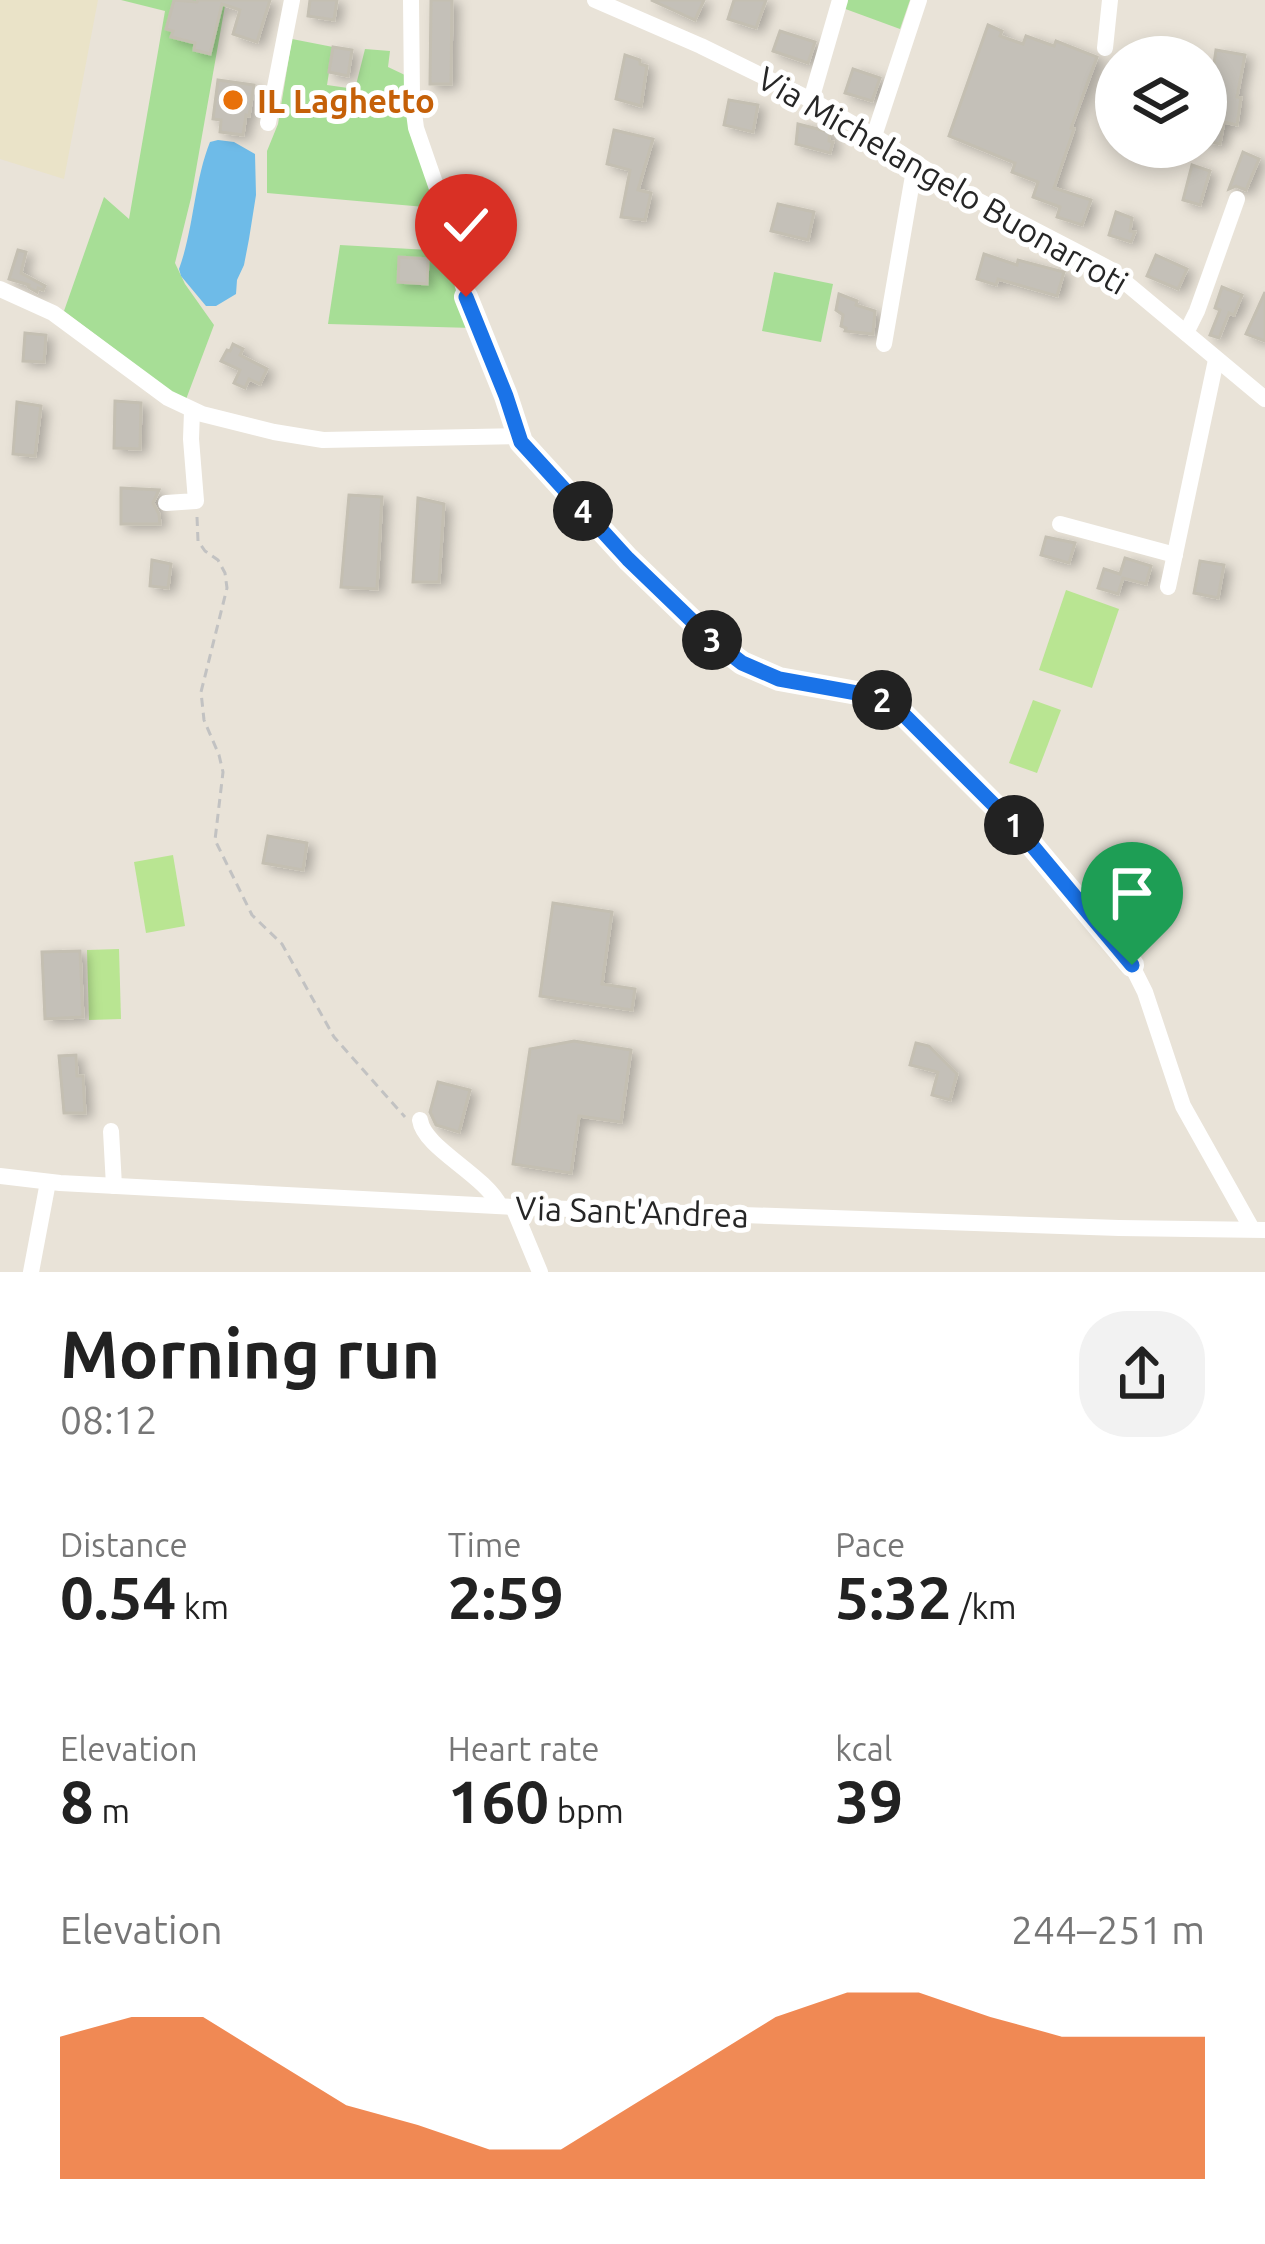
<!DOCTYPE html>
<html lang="en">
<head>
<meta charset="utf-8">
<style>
  :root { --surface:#fff; --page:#f2f2f2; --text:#222; --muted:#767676; --accent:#ea580c }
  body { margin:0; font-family:Ubuntu,sans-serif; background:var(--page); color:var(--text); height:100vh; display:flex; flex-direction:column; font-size:45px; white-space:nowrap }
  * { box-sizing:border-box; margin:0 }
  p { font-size:39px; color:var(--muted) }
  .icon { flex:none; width:66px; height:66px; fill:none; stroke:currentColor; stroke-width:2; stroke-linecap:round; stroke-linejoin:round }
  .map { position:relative; height:1272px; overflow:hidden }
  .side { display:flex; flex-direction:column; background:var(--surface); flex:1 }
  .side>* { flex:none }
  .buttons { position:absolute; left:1095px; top:36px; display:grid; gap:24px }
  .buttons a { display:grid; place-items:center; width:132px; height:132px; border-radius:50%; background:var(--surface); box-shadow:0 6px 18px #0003; font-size:60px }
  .pin { position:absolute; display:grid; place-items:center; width:102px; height:102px; color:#fff; margin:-123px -51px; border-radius:50% 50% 50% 0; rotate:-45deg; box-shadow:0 0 12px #0007 }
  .pin .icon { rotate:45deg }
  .km { position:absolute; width:60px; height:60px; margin:-30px; border-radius:50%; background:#222; color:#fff; font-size:33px; line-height:60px; text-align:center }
  .round { display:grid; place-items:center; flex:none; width:126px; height:126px; border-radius:48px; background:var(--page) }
  .summary { display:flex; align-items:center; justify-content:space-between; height:204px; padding:0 60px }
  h1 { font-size:66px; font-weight:600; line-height:90px }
  .metrics { display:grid; grid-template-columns:repeat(3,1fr); gap:18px; height:204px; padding:12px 60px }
  .metrics div { display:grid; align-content:center }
  .metrics b { font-size:60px; font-weight:600 }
  .metrics small { font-size:33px; font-weight:400 }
  .metrics p { font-size:33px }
  .chart { height:336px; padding:24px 60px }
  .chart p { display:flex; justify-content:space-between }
  .chart svg { width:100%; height:216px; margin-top:12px; fill:var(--accent); opacity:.7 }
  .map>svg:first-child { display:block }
  .education { fill:#eae3c8 }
  .green { fill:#a7de96 }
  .pitch { fill:#b9e592 }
  .water { fill:#6ebbe8 }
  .building { fill:#c4c0b8; stroke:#c4bfb2; stroke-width:3; filter:url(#shadow) }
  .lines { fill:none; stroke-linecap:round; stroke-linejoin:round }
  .path { stroke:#c2c2c2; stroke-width:3; stroke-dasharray:9 6; stroke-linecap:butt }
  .minor { stroke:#fff; stroke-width:16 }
  .route-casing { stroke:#fff; stroke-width:24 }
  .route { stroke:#1a73e8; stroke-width:15 }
  .food-dot { fill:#e8710a; stroke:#fff; stroke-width:4.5 }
  .labels { text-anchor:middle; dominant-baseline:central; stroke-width:10; stroke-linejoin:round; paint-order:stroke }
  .food-label { font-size:33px; font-weight:bold; fill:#c56008; stroke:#fff; text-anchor:start }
  .street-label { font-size:33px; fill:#262626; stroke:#fff }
</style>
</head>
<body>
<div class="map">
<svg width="1265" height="1272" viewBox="0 0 1265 1272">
  <defs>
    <filter id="shadow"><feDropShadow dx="6" dy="4" stdDeviation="6" flood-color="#0004"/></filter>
  </defs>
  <rect width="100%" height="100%" fill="#e9e3d8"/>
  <path class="education" d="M0 0H98L64 179 0 159Z"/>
  <g class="green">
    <path d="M121 0H226L191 198 175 263 185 284 214 325 185 402 64 311 104 197 129 219 165 11Z"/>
    <path d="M843 0H910L900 29 840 7Z"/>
    <path d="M292 39 333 47 327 85 355 89 365 49 390 51 388 67 407 76 436 208 267 193V151L278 124Z"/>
    <path d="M340 245 447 251 473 328 328 324Z"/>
    <path d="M774 272 833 284 821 342 762 331Z"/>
  </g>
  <g class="pitch">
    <path d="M1066 590 1119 609 1092 688 1039 670Z"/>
    <path d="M1033 700 1061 710 1037 773 1009 763Z"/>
    <path d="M173 855 185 926 146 933 134 862Z"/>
    <path d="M119 949 121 1019 89 1020 87 950Z"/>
  </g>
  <path class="water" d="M218 140 234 142 255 154 256 195 249 239 244 265 237 280 236 294 216 306H206L181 276 179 269C194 228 194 182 210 142Z"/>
  <g class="building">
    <path d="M174 0 197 2 198 0H270L257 42 233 34 240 10 222 4 210 54 194 50 195 43 171 37 173 31 166 29Z"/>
    <path d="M310 0H337L334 20 308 16Z"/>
    <path d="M431 0H452L451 84H430Z"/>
    <path d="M651 0H704L695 20Z"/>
    <path d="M734 0H766L756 28 728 19Z"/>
    <path d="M988 25 1002 31 1000 36 1023 44 1026 36 1054 46 1056 41 1097 57 1071 128 1074 129 1054 188 1091 200 1082 225 1057 217 1060 207 1033 197 1038 182 1012 172 1015 163 949 136Z"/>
    <path d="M780 31 815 42 808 63 773 51Z"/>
    <path d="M333 47 352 50 348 76 329 72Z"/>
    <path d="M1216 50 1245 55 1237 97 1241 98 1237 125 1224 122 1220 144 1206 141V118Z"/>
    <path d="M625 55 640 60V64L647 66 641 106 616 99Z"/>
    <path d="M853 69 880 78 872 101 845 93Z"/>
    <path d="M218 80 254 85 249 116 246 115 243 135 220 132 221 120 213 119Z"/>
    <path d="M729 100 758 105 753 132 724 125Z"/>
    <path d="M798 124 830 132 829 141 833 142 830 153 796 144Z"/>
    <path d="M614 130 653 139 638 190 651 193 645 220 621 217 630 170 607 164Z"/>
    <path d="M1243 152 1259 159 1246 190 1236 186 1229 189Z"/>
    <path d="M1192 165 1210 171 1200 205 1183 200Z"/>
    <path d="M778 204 814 212 808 240 771 231Z"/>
    <path d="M1116 212 1132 218 1130 231 1135 232 1131 242 1109 235Z"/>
    <path d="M18 250 26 252 21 273 45 286 43 290 38 288 37 292 28 287 29 285 9 279Z"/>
    <path d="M984 254 1017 265 1018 260 1064 272 1057 296 998 279 996 285 977 279Z"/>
    <path d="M1156 255 1187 269 1178 289 1147 276Z"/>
    <path d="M399 257 428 259 427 284 398 282Z"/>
    <path d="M1222 287 1242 295 1234 315 1229 313 1219 338 1210 335 1220 310 1215 308Z"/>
    <path d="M1265 292V341L1246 334Z"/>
    <path d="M839 294 857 301 856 305 875 311 873 334 845 331 846 328 841 326 843 315 836 310Z"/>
    <path d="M25 333 46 335 44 362 23 361Z"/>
    <path d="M233 344 243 349 240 355 267 369 260 384 249 379 245 388 234 383 240 370 221 361 227 350 230 351Z"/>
    <path d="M115 401 141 403 140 449 114 448Z"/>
    <path d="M17 402 41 406 35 456 13 454Z"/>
    <path d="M121 488 159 490 153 503 159 514 160 524H121Z"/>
    <path d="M349 495 382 497 377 589 341 587Z"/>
    <path d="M418 498 444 504 439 582H413Z"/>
    <path d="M1046 537 1075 543 1069 563 1041 555Z"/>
    <path d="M1125 558 1151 566 1146 584 1123 578 1118 594 1098 588 1104 569 1120 574Z"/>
    <path d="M152 560 171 564 168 588 150 586Z"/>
    <path d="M1200 561 1224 565 1218 598 1194 593Z"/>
    <path d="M268 836 307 843 303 870 263 863Z"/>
    <path d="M553 903 612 912 602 984 635 989 632 1010 540 996Z"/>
    <path d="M80 951 83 1017 45 1019 42 952Z"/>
    <path d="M574 1041 631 1050 621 1122 579 1116 571 1173 513 1164 530 1049Z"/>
    <path d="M916 1043 929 1046 957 1074 950 1100 932 1095 938 1072 910 1065Z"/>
    <path d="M76 1055 77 1076H83L85 1113H64L59 1056Z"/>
    <path d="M438 1082 470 1090 459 1132 436 1125 430 1112Z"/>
  </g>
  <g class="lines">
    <path class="path" d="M197 517 198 541 205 551 218 560 225 573 227 588 201 692 204 720 219 755 223 772 215 840 252 915 282 944 334 1037 405 1117"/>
    <g class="minor">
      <path d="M411 0 412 97 416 128 451 229 461 279 471 313 506 396 521 442 628 559 730 655 771 677 868 695 903 714 1020 831 1132 966 1145 992 1183 1106 1252 1229"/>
      <path d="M595 0 701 46 811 100 874 136 958 190 1108 268 1265 399"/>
      <path d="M1105 48 1110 0"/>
      <path d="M811 100 840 0"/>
      <path d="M268 123 292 0"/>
      <path d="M874 136 919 0"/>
      <path d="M0 289 53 313 168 398 202 414 274 432 323 440 517 436"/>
      <path d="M1186 333 1197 311 1237 199"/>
      <path d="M884 344 915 164"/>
      <path d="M166 503 196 501 191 439 192 411"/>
      <path d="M1060 524 1175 555"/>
      <path d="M1168 587 1216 360"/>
      <path d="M420 1120C424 1148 484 1174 500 1206"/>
      <path d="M111 1131 114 1186"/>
      <path d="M0 1176 60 1183 513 1207 1119 1228 1265 1230"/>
      <path d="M513 1207 540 1272"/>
      <path d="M31 1272 48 1182"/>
    </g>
  </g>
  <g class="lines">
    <g class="route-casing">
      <path id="route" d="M466 297 506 396 521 442 628 559 712 640 742 663 779 679 868 695 903 714 1020 831 1132 965"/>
    </g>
    <use href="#route" class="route"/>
  </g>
  <circle class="food-dot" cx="233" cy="100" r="12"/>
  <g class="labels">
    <g class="food-label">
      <text x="257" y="100">IL Laghetto</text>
    </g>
    <g class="street-label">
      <text transform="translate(943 180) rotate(30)">Via Michelangelo Buonarroti</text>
      <text transform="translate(632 1211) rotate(2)">Via Sant'Andrea</text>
    </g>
  </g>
</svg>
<div class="buttons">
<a><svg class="icon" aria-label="layers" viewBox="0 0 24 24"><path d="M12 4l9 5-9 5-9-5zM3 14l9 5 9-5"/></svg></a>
</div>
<div class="pin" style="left:1132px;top:965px;background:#1e9e55"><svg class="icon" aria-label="arrive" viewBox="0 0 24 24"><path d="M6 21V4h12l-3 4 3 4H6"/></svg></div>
<div class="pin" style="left:466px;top:297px;background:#d93025"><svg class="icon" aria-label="check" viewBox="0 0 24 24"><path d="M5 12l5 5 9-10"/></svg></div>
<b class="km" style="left:1014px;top:825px">1</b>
<b class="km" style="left:882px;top:700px">2</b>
<b class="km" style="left:712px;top:640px">3</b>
<b class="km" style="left:583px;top:511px">4</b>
</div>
<section class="side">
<div class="summary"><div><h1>Morning run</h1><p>08:12</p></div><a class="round"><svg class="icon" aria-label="share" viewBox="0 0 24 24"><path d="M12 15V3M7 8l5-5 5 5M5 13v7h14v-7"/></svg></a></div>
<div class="metrics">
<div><p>Distance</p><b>0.54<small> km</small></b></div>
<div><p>Time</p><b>2:59</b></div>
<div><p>Pace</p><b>5:32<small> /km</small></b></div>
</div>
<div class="metrics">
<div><p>Elevation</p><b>8<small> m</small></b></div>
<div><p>Heart rate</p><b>160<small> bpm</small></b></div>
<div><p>kcal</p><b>39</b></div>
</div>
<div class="chart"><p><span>Elevation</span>244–251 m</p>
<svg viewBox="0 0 160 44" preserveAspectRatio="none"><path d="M0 44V15L10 11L20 11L30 20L40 29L50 33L60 38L70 38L80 29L90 20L100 11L110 6L120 6L130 11L140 15L150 15L160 15V44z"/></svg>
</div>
</section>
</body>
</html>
